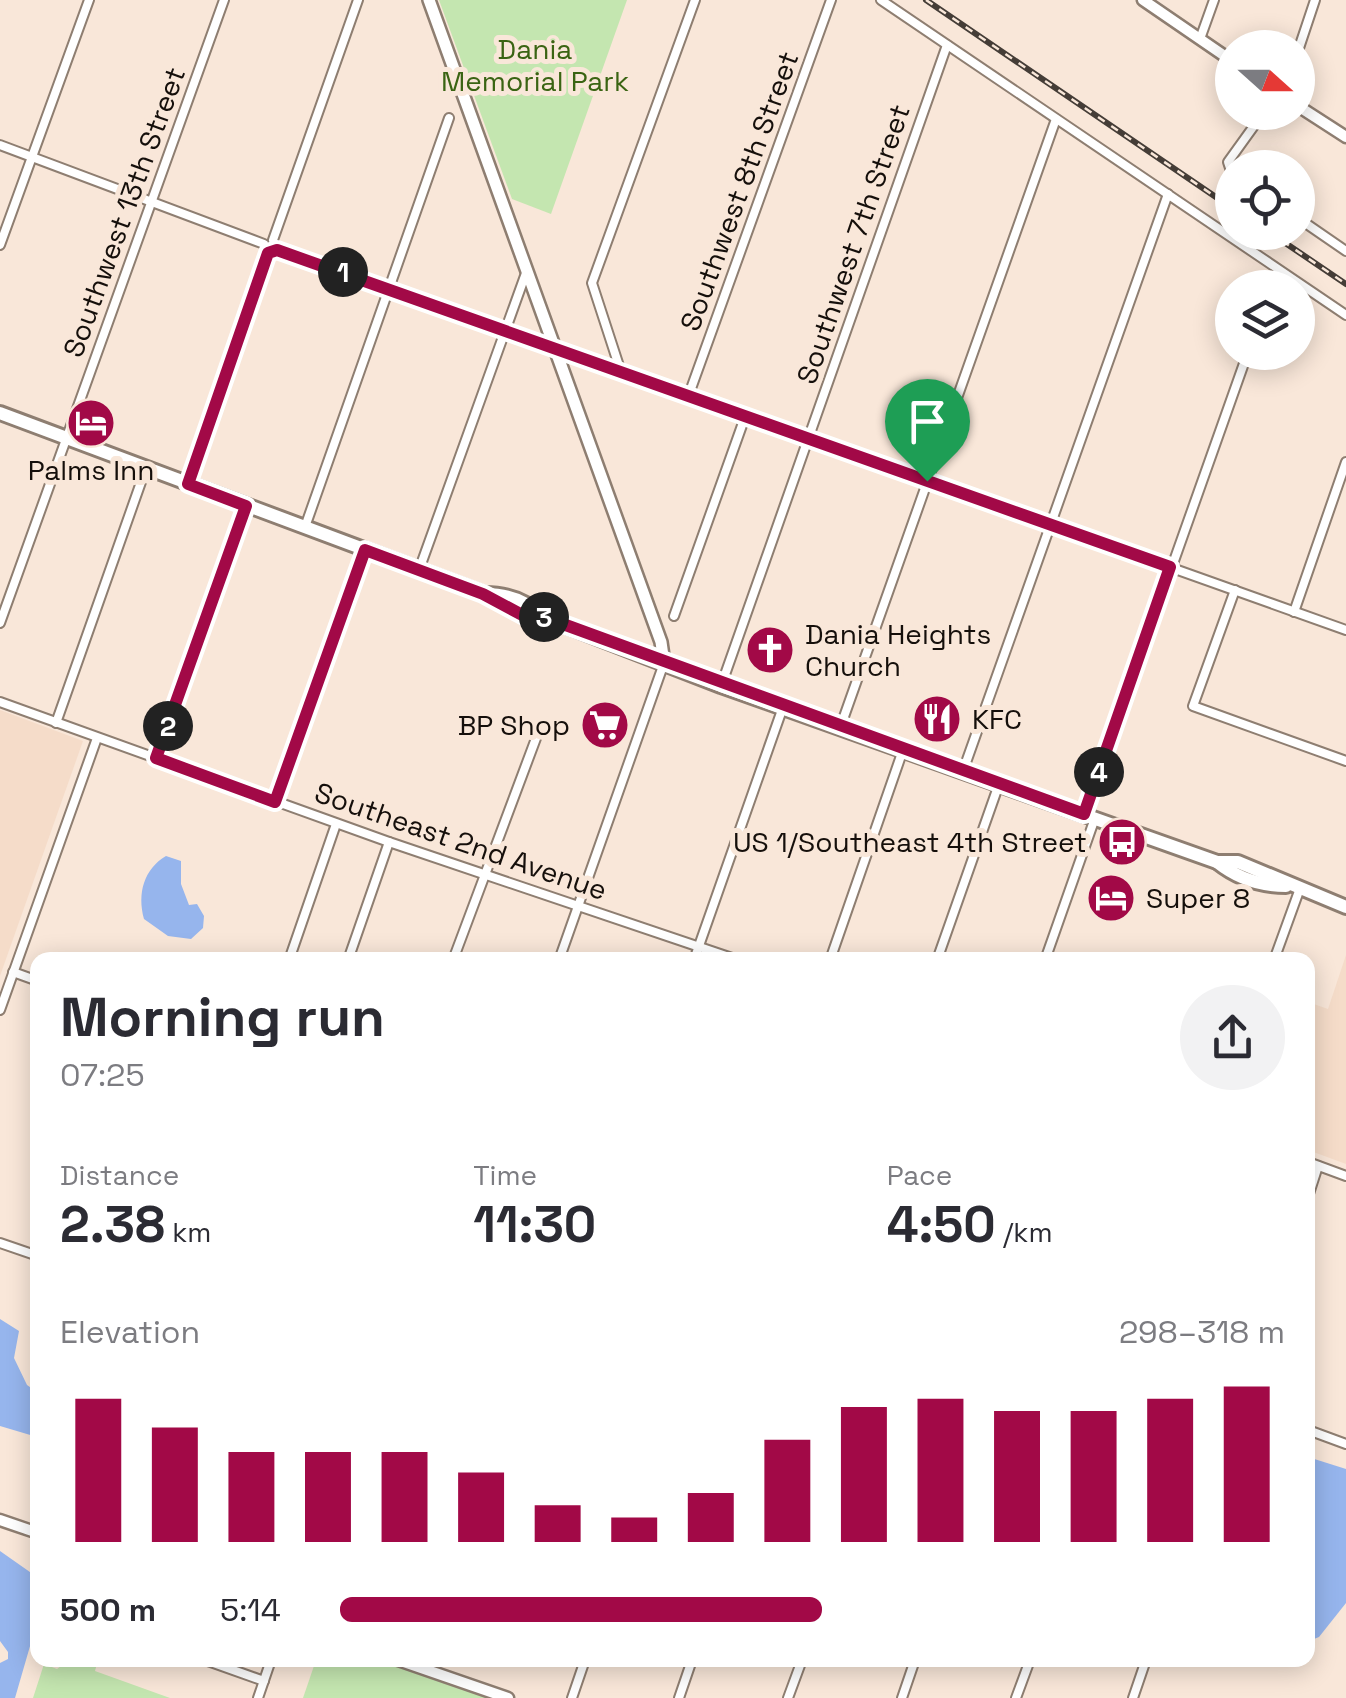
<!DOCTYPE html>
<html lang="en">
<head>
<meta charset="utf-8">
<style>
  :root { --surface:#fff; --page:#f2f2f3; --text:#2b2b33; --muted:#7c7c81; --accent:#a20947 }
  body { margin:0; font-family:"Space Grotesk",sans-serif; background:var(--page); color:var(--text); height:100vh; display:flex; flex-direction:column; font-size:38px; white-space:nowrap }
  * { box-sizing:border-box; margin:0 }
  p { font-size:32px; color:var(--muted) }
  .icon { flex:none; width:55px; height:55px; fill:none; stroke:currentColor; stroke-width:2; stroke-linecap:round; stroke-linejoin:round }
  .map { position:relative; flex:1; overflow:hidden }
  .details { position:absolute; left:30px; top:952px; width:1285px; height:715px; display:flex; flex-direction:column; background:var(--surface); border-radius:20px; box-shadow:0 5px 25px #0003 }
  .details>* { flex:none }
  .needle { width:65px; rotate:111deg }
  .controls { position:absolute; left:1215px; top:30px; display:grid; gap:20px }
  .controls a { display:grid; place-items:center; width:100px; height:100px; border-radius:50%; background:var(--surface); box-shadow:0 5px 25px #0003; font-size:50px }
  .pin { position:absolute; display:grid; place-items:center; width:85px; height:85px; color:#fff; margin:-102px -42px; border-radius:50% 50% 50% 0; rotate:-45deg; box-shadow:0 0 10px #0007 }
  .pin .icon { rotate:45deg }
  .km { position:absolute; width:50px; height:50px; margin:-25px; border-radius:50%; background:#222; color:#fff; font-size:28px; line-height:50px; text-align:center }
  .round { display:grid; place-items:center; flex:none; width:105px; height:105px; border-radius:52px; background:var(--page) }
  .headline { display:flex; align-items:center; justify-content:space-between; height:170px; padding:0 30px }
  h1 { font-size:55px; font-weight:700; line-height:75px }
  .stats { display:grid; grid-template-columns:repeat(3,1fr); gap:15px; height:170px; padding:10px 30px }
  .stats div { display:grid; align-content:center }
  .stats b { font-size:50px; font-weight:700 }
  .stats small { font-size:28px; font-weight:400 }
  .stats p { font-size:28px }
  .chart { height:280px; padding:20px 30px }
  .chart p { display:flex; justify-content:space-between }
  .chart svg { width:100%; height:180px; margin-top:10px; stroke:var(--accent); stroke-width:6 }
  ul { padding:0 30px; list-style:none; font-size:32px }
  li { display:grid; grid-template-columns:160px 120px 1fr; align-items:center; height:75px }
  li i { height:25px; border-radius:12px; background:var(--accent) }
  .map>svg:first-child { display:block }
  .built { fill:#f5dcc9 }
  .green { fill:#c4e6b0 }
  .water { fill:#96b5ed }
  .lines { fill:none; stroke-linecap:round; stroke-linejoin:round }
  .minor-casing { stroke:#8e7e71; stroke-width:12 }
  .tertiary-casing { stroke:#8e7e71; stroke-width:15 }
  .secondary-casing { stroke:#8e7e71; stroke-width:16 }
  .primary-casing { stroke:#8e7e71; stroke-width:18 }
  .minor { stroke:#fff; stroke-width:8 }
  .tertiary { stroke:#fff; stroke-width:10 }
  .secondary { stroke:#fff; stroke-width:11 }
  .primary { stroke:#fff; stroke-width:12 }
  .rail-casing { stroke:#453d37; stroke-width:6 }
  .rail { stroke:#f9e7d9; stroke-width:2.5; stroke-dasharray:8; stroke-linecap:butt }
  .route-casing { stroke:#fff; stroke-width:20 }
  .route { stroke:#a20947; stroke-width:12 }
  .labels { text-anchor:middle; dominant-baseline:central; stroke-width:10; stroke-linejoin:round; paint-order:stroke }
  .park-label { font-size:28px; fill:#3a6413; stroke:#f9e7d9 }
  .street-label { font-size:28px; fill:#150f0b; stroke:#f9e7d9 }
  .poi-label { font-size:28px; fill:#150f0b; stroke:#f9e7d9; text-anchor:start }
</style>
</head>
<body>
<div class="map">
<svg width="1346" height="1698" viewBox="0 0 1346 1698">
  <rect width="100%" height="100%" fill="#f9e7d9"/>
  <g class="built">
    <path d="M0 710 83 741 0 976Z"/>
    <path d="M1346 955V1164L1308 1150V1002L1328 1009Z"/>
  </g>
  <g class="green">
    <path d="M439 0H627L551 214 512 199Z"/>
    <path d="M69 1660H98L95 1671 170 1698H33L44 1664 57 1669Z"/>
    <path d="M316 1660H380L490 1698H303Z"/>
  </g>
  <g class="water">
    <path d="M166 856 181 861V884L189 905 197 904 204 916 203 928 191 939 168 936 144 919C137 893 144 869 166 856Z"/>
    <path d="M0 1319 19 1331 14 1358 27 1385 37 1392V1437L0 1426Z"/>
    <path d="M1308 1457 1346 1469V1603L1319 1637 1309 1641Z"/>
    <path d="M0 1551 37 1577V1622L15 1698H0V1663L8 1659V1652L0 1641Z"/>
  </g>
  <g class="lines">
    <g class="minor-casing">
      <g id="minor">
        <path d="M881 0 1346 315"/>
        <path d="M1200 39 1214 0"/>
        <path d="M1298 51 1315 0"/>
        <path d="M0 145 264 244"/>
        <path d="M1232 174 1228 162 1264 112"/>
        <path d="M1298 218 1346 251"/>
        <path d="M273 240 358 0"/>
        <path d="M0 245 89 0"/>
        <path d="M277 249 1346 630"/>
        <path d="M1272 288 1278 270"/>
        <path d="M621 372 592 283 695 0"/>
        <path d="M688 397 831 0"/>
        <path d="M188 484 268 253"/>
        <path d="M305 527 449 118"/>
        <path d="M419 570 526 273"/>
        <path d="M1235 590 1193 706 1346 761"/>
        <path d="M1294 612 1346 462"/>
        <path d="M674 616 745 417"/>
        <path d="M0 623 224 0"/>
        <path d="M721 686 947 45"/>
        <path d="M0 702 389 842 738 960"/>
        <path d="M56 723 146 468"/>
        <path d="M840 728 1056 119"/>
        <path d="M157 758 246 505"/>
        <path d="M963 771 1168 194"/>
        <path d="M275 801 365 550"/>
        <path d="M1084 815 1248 352"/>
        <path d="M289 960 336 824"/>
        <path d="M348 960 389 842"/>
        <path d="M453 960 541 725"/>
        <path d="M559 960 664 663"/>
        <path d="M694 960 783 707"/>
        <path d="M830 960 903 750"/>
        <path d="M937 960 999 784"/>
        <path d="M1045 960 1095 818"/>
        <path d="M1274 960 1299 891"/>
        <path d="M13 972 38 981"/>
        <path d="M0 1010 97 738"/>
        <path d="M1308 1162 1346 1176"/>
        <path d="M1308 1197 1318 1166"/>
        <path d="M0 1243 38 1256"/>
        <path d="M1308 1430 1346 1444"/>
        <path d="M205 1660 264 1681"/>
        <path d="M258 1698 271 1660"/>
        <path d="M572 1698 585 1660"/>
        <path d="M679 1698 692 1660"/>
        <path d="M788 1698 802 1660"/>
        <path d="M902 1698 915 1660"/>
        <path d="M1016 1698 1030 1660"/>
        <path d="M1133 1698 1146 1660"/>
      </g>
    </g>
    <g class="tertiary-casing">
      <g id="tertiary">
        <path d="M1143 0 1232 61"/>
        <path d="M1298 106 1346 137"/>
        <path d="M0 1520 38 1533"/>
        <path d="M398 1660 508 1698"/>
      </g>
    </g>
    <g class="secondary-casing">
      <path id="secondary" d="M429 0 661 642 664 663"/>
    </g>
    <g class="primary-casing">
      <g id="primary">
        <path d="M0 413 484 594 526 617 541 616 721 686 1217 862H1238L1346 907"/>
        <path d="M485 594C507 594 526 600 541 616"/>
        <path d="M1217 862C1237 878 1260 886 1286 886"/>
      </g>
    </g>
    <use href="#minor" class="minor"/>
    <use href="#tertiary" class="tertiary"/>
    <use href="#secondary" class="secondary"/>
    <use href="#primary" class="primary"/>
    <g class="rail-casing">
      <g id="rail">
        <path d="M926 0 1232 208"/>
        <path d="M1269 232 1346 284"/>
      </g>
    </g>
    <use href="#rail" class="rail"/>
  </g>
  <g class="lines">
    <g class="route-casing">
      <path id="route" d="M277 250 1170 567 1084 814 541 616 526 617 483 594 365 550 275 802 156 758 246 506 188 484 268 253Z"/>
    </g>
    <use href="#route" class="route"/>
  </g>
  <defs>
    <g id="hotel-disc" transform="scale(2.5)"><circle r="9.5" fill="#a20947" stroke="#f9e7d9"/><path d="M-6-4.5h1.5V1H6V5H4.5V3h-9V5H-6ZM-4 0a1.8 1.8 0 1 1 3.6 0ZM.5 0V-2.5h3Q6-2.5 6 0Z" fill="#fff"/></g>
    <g id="church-disc" transform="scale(2.5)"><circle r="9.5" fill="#a20947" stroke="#f9e7d9"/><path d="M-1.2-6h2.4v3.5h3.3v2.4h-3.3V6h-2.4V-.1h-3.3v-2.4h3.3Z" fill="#fff"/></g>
    <g id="restaurant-disc" transform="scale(2.5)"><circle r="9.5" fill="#a20947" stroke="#f9e7d9"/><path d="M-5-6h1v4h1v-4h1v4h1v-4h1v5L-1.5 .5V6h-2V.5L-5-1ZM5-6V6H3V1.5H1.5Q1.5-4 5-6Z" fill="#fff"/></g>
    <g id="supermarket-disc" transform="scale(2.5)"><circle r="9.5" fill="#a20947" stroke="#f9e7d9"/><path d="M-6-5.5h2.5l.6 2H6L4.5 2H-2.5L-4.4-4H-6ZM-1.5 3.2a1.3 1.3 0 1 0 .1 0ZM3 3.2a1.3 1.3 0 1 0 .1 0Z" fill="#fff"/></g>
    <g id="bus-disc" transform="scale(2.5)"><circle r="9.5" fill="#a20947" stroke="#f9e7d9"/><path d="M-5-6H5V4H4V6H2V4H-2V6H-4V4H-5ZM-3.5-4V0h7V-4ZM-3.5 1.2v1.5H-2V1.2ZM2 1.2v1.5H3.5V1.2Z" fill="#fff"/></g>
  </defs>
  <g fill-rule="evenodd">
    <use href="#hotel-disc" x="91" y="423"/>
    <use href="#church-disc" x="770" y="650"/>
    <use href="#restaurant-disc" x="937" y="719"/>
    <use href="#supermarket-disc" x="605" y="725"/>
    <use href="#bus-disc" x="1122" y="842"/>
    <use href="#hotel-disc" x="1111" y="898"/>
  </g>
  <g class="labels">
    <g class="park-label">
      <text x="535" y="49">Dania<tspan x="535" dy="32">Memorial Park</tspan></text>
    </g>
    <g class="street-label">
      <text transform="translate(739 191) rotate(-70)">Southwest 8th Street</text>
      <text transform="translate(124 212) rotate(-70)">Southwest 13th Street</text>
      <text transform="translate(853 244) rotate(-71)">Southwest 7th Street</text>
      <text transform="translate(461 841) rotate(19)">Southeast 2nd Avenue</text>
    </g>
    <g class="poi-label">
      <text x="91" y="470" text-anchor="middle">Palms Inn</text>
      <text x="805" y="634">Dania Heights<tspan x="805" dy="32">Church</tspan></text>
      <text x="972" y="719">KFC</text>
      <text x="570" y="725" text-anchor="end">BP Shop</text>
      <text x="1087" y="842" text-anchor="end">US 1/Southeast 4th Street</text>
      <text x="1146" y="898">Super 8</text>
    </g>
  </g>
</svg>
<div class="controls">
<a><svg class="needle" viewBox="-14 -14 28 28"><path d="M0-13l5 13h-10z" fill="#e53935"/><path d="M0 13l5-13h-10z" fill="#7c7c81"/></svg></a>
<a><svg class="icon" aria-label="locate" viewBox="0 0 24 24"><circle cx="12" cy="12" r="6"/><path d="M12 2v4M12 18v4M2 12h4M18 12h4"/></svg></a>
<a><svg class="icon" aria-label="layers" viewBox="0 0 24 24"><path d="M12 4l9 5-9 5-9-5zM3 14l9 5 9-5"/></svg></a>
</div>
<div class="pin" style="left:927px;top:481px;background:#1e9e55"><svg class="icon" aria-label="arrive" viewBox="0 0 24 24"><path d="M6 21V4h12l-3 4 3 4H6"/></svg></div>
<b class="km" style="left:343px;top:272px">1</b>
<b class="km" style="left:168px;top:726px">2</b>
<b class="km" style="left:544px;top:617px">3</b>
<b class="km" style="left:1099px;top:772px">4</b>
<section class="details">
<div class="headline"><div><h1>Morning run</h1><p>07:25</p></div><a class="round"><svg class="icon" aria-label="share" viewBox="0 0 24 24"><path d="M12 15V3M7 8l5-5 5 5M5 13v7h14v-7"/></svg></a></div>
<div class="stats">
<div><p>Distance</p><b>2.38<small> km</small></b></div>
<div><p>Time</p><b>11:30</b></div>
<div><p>Pace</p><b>4:50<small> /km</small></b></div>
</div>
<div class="chart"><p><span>Elevation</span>298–318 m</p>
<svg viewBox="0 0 160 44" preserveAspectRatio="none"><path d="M5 44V9M15 44V16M25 44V22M35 44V22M45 44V22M55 44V27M65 44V35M75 44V38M85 44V32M95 44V19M105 44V11M115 44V9M125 44V12M135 44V12M145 44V9M155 44V6"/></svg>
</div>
<ul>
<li><b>500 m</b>5:14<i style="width:51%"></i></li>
</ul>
</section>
</div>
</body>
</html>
